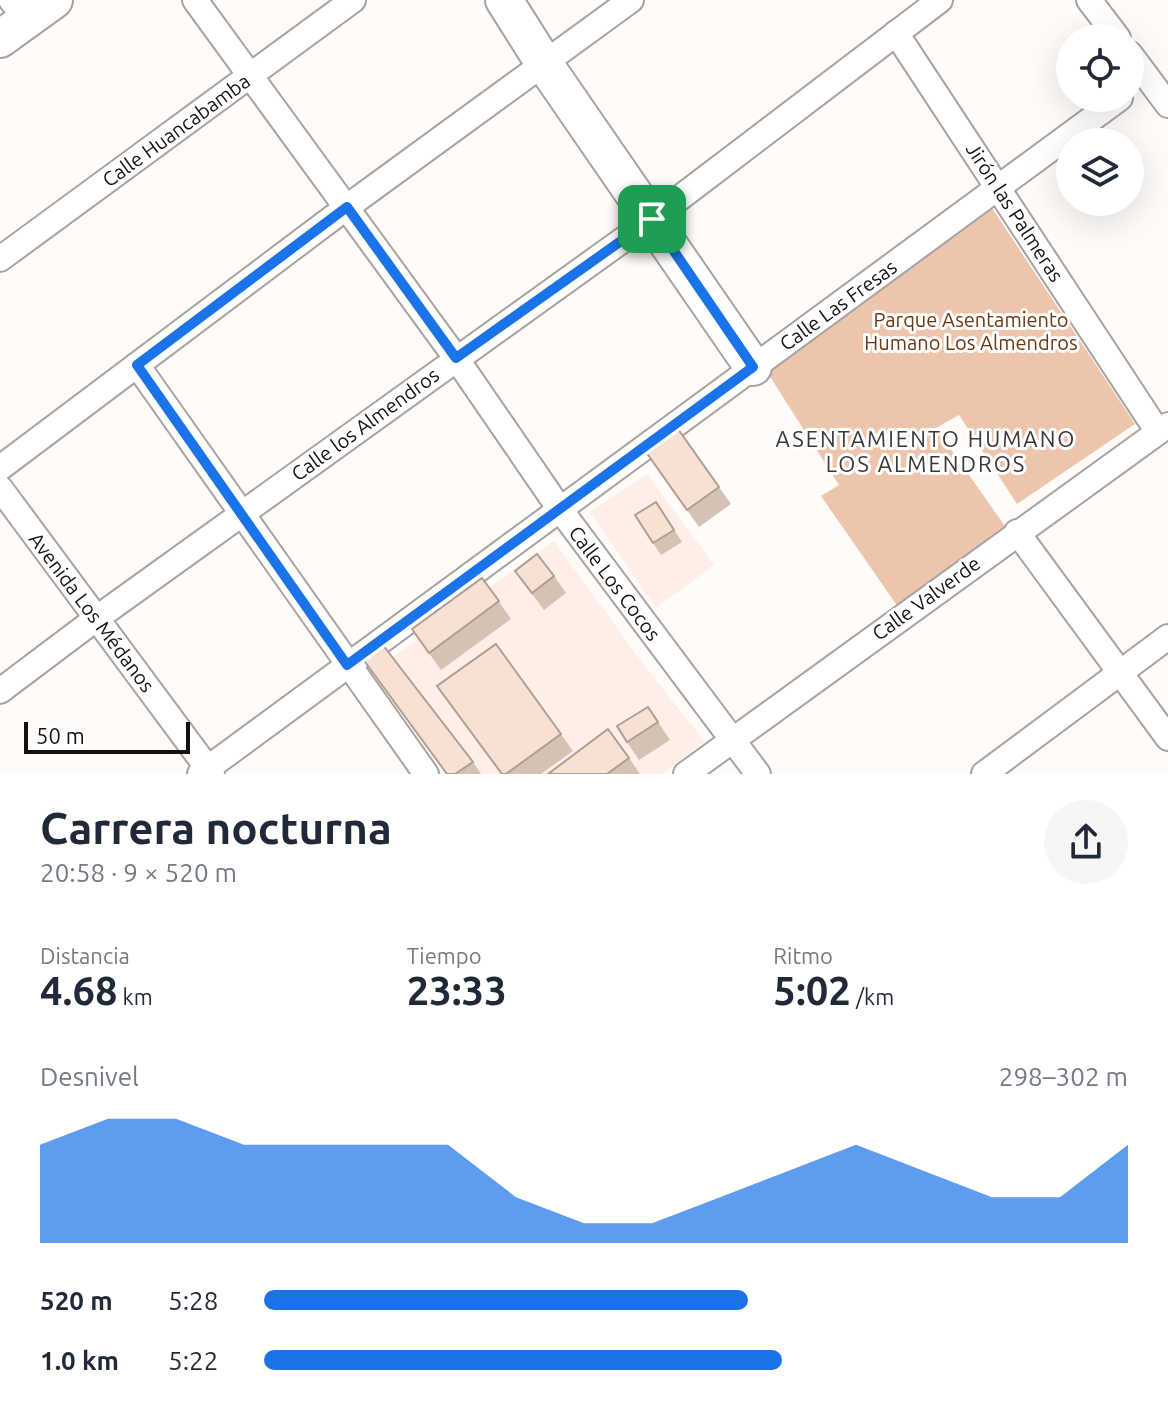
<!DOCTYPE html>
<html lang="es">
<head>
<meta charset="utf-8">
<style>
  :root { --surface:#fff; --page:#f6f6f7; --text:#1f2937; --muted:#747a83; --accent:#1a73e8 }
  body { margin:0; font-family:Ubuntu,sans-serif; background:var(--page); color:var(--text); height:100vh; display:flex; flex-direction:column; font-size:30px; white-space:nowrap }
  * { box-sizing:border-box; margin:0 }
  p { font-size:26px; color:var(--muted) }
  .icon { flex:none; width:44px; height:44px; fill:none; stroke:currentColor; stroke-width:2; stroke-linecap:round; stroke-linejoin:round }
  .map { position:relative; height:774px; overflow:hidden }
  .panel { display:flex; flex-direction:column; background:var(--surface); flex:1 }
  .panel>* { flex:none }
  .buttons { position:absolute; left:1056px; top:24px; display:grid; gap:16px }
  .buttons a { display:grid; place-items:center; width:88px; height:88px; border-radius:50%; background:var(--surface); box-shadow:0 8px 32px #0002; font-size:40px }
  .scale { position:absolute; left:24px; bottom:20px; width:166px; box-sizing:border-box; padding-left:8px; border:4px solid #141211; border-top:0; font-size:22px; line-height:28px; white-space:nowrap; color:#141211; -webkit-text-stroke:6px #fff; paint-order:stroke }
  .pin { position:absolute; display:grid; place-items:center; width:68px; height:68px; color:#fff; margin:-34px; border-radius:16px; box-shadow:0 4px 12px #0006 }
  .round { display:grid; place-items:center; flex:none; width:84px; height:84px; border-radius:42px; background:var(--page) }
  .head { display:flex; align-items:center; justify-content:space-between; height:136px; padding:0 40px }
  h1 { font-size:44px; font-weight:700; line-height:60px }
  .figures { display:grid; grid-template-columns:repeat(3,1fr); gap:12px; height:136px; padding:8px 40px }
  .figures div { display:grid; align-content:center }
  .figures b { font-size:40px; font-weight:700 }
  .figures small { font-size:22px; font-weight:400 }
  .figures p { font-size:22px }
  .chart { height:224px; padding:16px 40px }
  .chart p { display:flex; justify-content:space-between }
  .chart svg { width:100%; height:144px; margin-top:8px; fill:var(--accent); opacity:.7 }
  ul { padding:0 40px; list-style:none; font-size:26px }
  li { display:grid; grid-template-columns:128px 96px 1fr; align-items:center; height:60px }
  li i { height:20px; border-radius:10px; background:var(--accent) }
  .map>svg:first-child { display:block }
  .education { fill:#fdeee8 }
  .green { fill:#edc5ac }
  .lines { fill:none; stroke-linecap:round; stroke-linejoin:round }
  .street-casing { stroke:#a8a3a0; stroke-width:28 }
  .secondary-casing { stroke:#a8a3a0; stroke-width:40 }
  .street { stroke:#fff; stroke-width:24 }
  .secondary { stroke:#fff; stroke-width:36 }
  .wall { fill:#d5c2b5 }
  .building { fill:#f8e1d3; stroke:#ae9e94; stroke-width:2 }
  .route-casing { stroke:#fff; stroke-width:16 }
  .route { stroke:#1a73e8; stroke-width:10 }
  .labels { text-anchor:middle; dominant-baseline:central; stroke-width:6; stroke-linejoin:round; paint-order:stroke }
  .street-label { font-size:20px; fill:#141211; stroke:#fff }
  .park-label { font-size:20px; fill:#693710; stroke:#fff }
  .neighbourhood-label { font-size:22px; letter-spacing:2px; fill:#3b3735; stroke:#fff }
</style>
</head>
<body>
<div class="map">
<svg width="1168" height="774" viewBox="0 0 1168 774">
  <rect width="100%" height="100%" fill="#fffbf8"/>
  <g class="education">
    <path d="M647 474 714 565 656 608 590 512Z"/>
    <path d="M554 541 641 661 705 742 662 774H446L372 672Z"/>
  </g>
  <path class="green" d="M992 208 1135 424 1017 504 959 415 936 428 1007 529 898 607 821 496 839 485 767 372Z"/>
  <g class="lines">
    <g class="street-casing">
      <g id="street">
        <path d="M11 0 26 19"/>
        <path d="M195 0 456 358 559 508 758 774"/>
        <path d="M1089 0 1118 38"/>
        <path d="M896 33 1158 432"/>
        <path d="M1130 54 1168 105"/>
        <path d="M0 259 353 0"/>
        <path d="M137 365 426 774"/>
        <path d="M0 468 347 207 631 0"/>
        <path d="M0 488 212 774"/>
        <path d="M1017 532 1168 738"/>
        <path d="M0 691 97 618 652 219 940 0"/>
        <path d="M200 774 1120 98"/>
        <path d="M686 774 1168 425"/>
        <path d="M984 774 1168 637"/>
      </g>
    </g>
    <g class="secondary-casing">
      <g id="secondary">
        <path d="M504 0 545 65 753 367"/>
        <path d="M0 39 54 0"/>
      </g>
    </g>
    <use href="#street" class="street"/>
    <use href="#secondary" class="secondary"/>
  </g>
  <g class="wall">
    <path d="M678 429 731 504 699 527 646 452Z"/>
    <path d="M664 514 682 542 661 555 653 543Z"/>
    <path d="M515 571 554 576 566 593 544 610Z"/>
    <path d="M482 578 511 619 441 670 412 629Z"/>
    <path d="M496 644 573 751 541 774H501Z"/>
    <path d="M648 707 670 740 639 760 627 742Z"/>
    <path d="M629 758 640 774H548Z"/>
    <path d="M473 762 481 774H446Z"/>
  </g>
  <g class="building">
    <path d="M678 429 719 487 687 510 646 452Z"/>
    <path d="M656 502 674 530 653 543 635 515Z"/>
    <path d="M537 554 554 576 532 593 515 571Z"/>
    <path d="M482 578 499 601 429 653 412 629Z"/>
    <path d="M379 640 473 762 455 774H447L360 655Z"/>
    <path d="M496 644 561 734 506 774H502L437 686Z"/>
    <path d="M648 707 658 722 627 742 617 726Z"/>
    <path d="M608 729 629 758 607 774H548Z"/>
  </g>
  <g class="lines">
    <g class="route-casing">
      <path id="route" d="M347 207 456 358 652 219 753 367 347 665 137 365Z"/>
    </g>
    <use href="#route" class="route"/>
  </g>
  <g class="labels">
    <g class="street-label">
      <text transform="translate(176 130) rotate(-36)">Calle Huancabamba</text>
      <text transform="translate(1015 212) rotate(57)">Jirón las Palmeras</text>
      <text transform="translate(838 305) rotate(-36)">Calle Las Fresas</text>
      <text transform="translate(365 424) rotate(-36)">Calle los Almendros</text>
      <text transform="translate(615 583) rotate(53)">Calle Los Cocos</text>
      <text transform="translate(926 598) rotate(-36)">Calle Valverde</text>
      <text transform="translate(92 612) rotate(53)">Avenida Los Médanos</text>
    </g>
    <g class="park-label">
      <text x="971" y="319">Parque Asentamiento<tspan x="971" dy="23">Humano Los Almendros</tspan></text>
    </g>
    <g class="neighbourhood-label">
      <text x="926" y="438">ASENTAMIENTO HUMANO<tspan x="926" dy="25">LOS ALMENDROS</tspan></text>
    </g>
  </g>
</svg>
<div class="buttons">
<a><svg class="icon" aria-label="locate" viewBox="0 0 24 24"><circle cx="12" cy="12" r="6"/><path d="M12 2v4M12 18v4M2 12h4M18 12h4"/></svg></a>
<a><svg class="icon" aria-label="layers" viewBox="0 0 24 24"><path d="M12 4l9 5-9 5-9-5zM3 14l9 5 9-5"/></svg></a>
</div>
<div class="scale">50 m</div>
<div class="pin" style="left:652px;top:219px;background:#1e9e55"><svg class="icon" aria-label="arrive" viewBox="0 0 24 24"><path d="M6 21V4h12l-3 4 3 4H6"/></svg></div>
</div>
<section class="panel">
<div class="head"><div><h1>Carrera nocturna</h1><p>20:58 · 9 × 520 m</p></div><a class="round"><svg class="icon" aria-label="share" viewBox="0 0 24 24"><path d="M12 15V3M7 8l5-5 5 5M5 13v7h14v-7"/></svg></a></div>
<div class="figures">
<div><p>Distancia</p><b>4.68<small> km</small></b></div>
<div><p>Tiempo</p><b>23:33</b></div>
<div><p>Ritmo</p><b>5:02<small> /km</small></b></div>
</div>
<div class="chart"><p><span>Desnivel</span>298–302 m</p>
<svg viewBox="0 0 160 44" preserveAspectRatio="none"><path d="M0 44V14L10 6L20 6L30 14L40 14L50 14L60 14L70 30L80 38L90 38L100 30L110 22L120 14L130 22L140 30L150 30L160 14V44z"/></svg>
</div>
<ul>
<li><b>520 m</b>5:28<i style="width:56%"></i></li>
<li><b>1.0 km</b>5:22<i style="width:60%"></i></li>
</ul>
</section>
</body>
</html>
